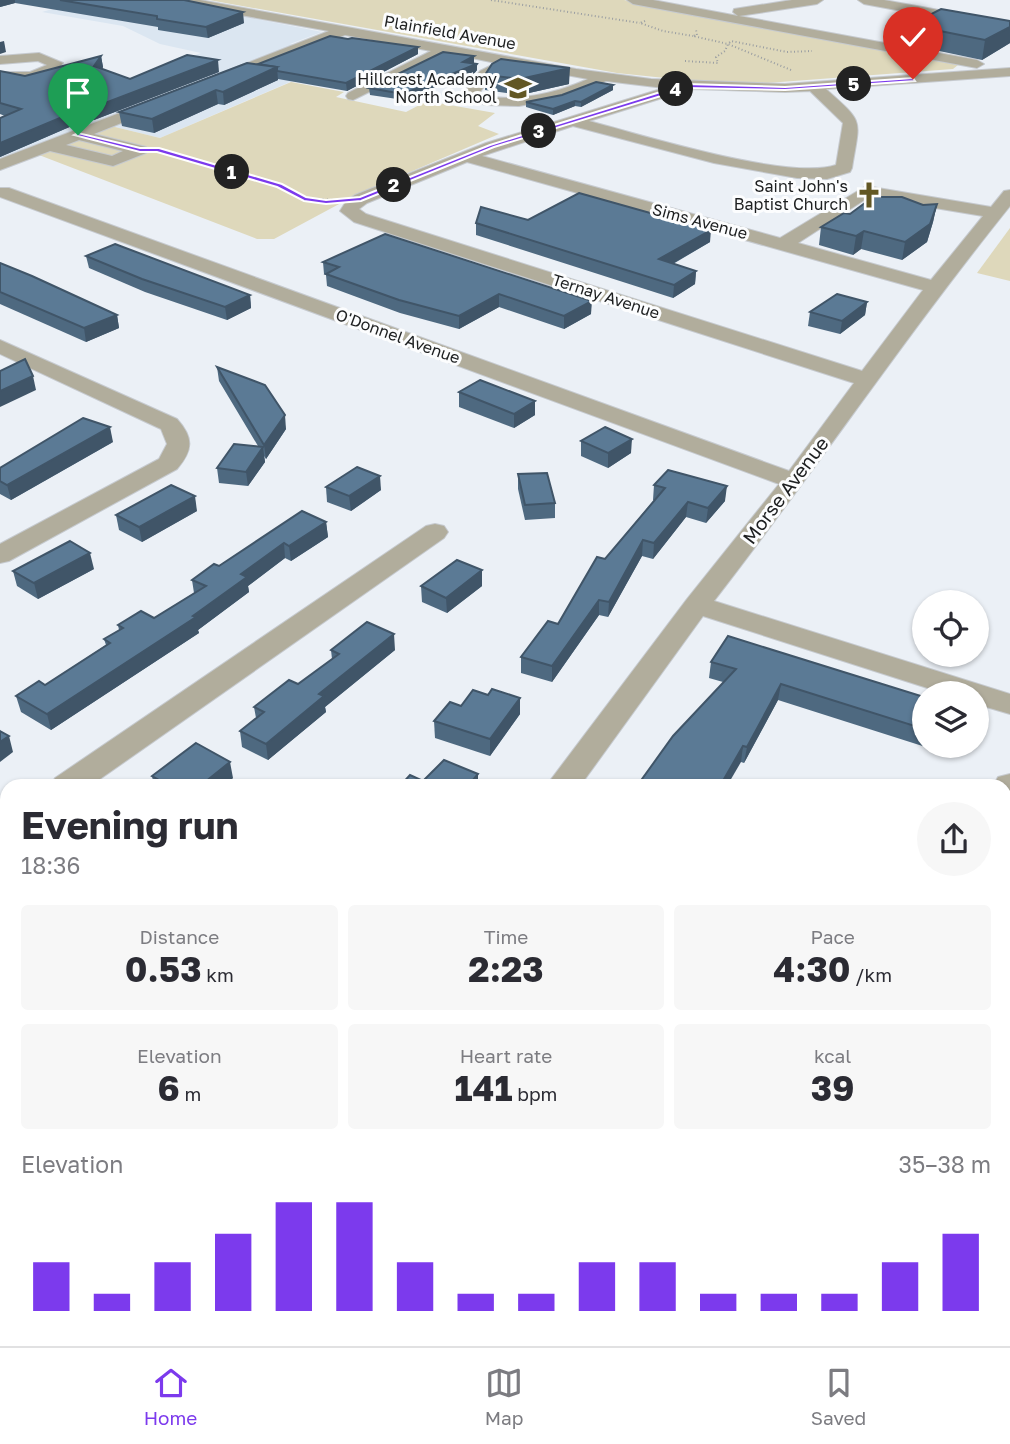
<!DOCTYPE html>
<html lang="en">
<head>
<meta charset="utf-8">
<style>
  :root { --surface:#fff; --page:#f7f7f7; --text:#2b2b33; --muted:#7c7c81; --line:#e1e1e2; --accent:#7c3aed }
  body { margin:0; font-family:"Golos Text",sans-serif; background:var(--page); color:var(--text); height:100vh; display:flex; flex-direction:column; font-size:26px; white-space:nowrap }
  * { box-sizing:border-box; margin:0 }
  p { font-size:23px; color:var(--muted) }
  .icon { flex:none; width:38px; height:38px; fill:none; stroke:currentColor; stroke-width:2; stroke-linecap:round; stroke-linejoin:round }
  .map { position:relative; flex:1; overflow:hidden }
  .panel { position:absolute; left:0px; top:779px; width:1012px; height:569px; display:flex; flex-direction:column; background:var(--surface); border-radius:21px 21px 0 0; box-shadow:0 2px 5px #0004 }
  .panel>* { flex:none }
  .controls { position:absolute; left:912px; top:590px; display:grid; gap:14px }
  .controls a { display:grid; place-items:center; width:77px; height:77px; border-radius:50%; background:var(--surface); box-shadow:0 2px 5px #0004; font-size:35px }
  .pin { position:absolute; display:grid; place-items:center; width:60px; height:60px; color:#fff; margin:-72px -30px; border-radius:50% 50% 50% 0; rotate:-45deg; box-shadow:0 0 7px #0007 }
  .pin .icon { rotate:45deg }
  .km { position:absolute; width:35px; height:35px; margin:-18px; border-radius:50%; background:#222; color:#fff; font-size:19px; line-height:35px; text-align:center }
  .round { display:grid; place-items:center; flex:none; width:74px; height:74px; border-radius:37px; background:var(--page) }
  .head { display:flex; align-items:center; justify-content:space-between; height:119px; padding:0 21px }
  h1 { font-size:38px; font-weight:700; line-height:52px }
  .figures { display:grid; grid-template-columns:repeat(3,1fr); gap:10px; height:119px; padding:7px 21px }
  .figures div { display:grid; align-content:center; border-radius:7px; background:var(--page); text-align:center }
  .figures b { font-size:35px; font-weight:700 }
  .figures small { font-size:19px; font-weight:400 }
  .figures p { font-size:19px }
  .chart { height:196px; padding:14px 21px }
  .chart p { display:flex; justify-content:space-between }
  .chart svg { width:100%; height:126px; margin-top:7px; stroke:var(--accent); stroke-width:6 }
  .dock { display:flex; justify-content:space-around; align-items:center; height:98px; border-top:2px solid var(--line); background:var(--surface); font-size:19px; color:var(--muted) }
  .dock a { display:grid; justify-items:center; gap:4px }
  .dock .selected { color:var(--accent) }
  .map>svg:first-child { display:block }
  .built { fill:#dbe6f1 }
  .green { fill:#ded8bb }
  .lines { fill:none; stroke-linecap:round; stroke-linejoin:round }
  .minor-casing { stroke:#c6cacf; stroke-width:2 }
  .path-far1 { stroke:#9a9ea2; stroke-width:2; stroke-dasharray:1 2.5; stroke-linecap:butt }
  .path { stroke:#9a9ea2; stroke-width:2.5; stroke-dasharray:1 3.5; stroke-linecap:butt }
  .minor { fill:#b1ad9c; fill-rule:evenodd }
  .wall { fill:#4e6980 }
  .shaded-wall { fill:#405568 }
  .building { fill:#5b7a95; stroke:#405568; stroke-width:2 }
  .route { fill:#7c3aed; stroke:#fff; stroke-width:2 }
  .labels { text-anchor:middle; dominant-baseline:central; stroke-width:6; stroke-linejoin:round; paint-order:stroke }
  .far-street-label { font-size:16px; fill:#1d1f20; stroke:#fcfdfe }
  .far-poi-label { font-size:16px; fill:#1d1f20; stroke:#fcfdfe; text-anchor:end }
  .street-label { font-size:19px; fill:#1d1f20; stroke:#fcfdfe }
</style>
</head>
<body>
<div class="map">
<svg width="1010" height="1346" viewBox="0 0 1010 1346">
  <rect width="100%" height="100%" fill="#ebf0f6"/>
  <path class="built" d="M83 0H161L322 32 290 44 350 56 160 138 111 126 0 171V124L201 53 160 44 123 26 42 12Z"/>
  <g class="green">
    <path d="M209 0H624L958 65 953 69 767 83 684 80 617 73Z"/>
    <path d="M291 82 344 92 336 97 406 112 427 101 495 113 478 126 499 134 354 196 274 239H257L39 155 111 126 160 138Z"/>
    <path d="M1010 228V281L977 273Z"/>
  </g>
  <g class="lines">
    <g class="minor-casing">
      <g id="minor">
        <path d="M173 0H200L576 69 651 79 785 84 1010 68V76L826 89C865 124 860 118 852 168L850 172 827 179 797 178 714 163 573 126 482 156 780 238 866 186 991 207 1004 191 1010 190V206C907 334 815 471 714 601L1010 694V714L976 704V693H943L703 616 580 786H546L687 599 779 484 0 197V188H9L789 471 854 383 354 222 340 211 347 200 355 195 486 143 664 88 606 81 561 98 519 106 486 105 468 100 464 92 480 71 496 63 447 53 353 100 348 99 346 96 348 93 431 51 345 35 219 83 214 82 212 79 214 76 329 31 179 4ZM512 65 588 79C557 93 513 104 479 94L490 77ZM691 89 785 92 810 91 843 123 836 165C789 181 642 135 589 121ZM467 162 923 290 862 371 366 214 359 209 367 203ZM869 197 983 216 931 280 798 243Z"/>
        <path d="M627 0H653L738 16 733 12 734 9 792 0H823L817 4 739 16 977 60 984 64 977 68 633 4Z"/>
        <path d="M858 0H884L1010 23V31L864 4Z"/>
        <path d="M39 53 63 63C48 83 23 82 0 80V72H30L47 65 38 61 0 64V56Z"/>
        <path d="M156 99 161 101 164 104 161 107 94 134 146 147 148 150 146 153 113 166 50 151 0 170V159ZM79 140 123 151 112 156 66 145Z"/>
        <path d="M0 340 177 419C194 438 193 450 177 469L9 561 0 563V544L159 459 167 444 161 429 0 354Z"/>
        <path d="M435 524 444 526 448 532 444 538 90 786H51L55 778 426 526Z"/>
        <path d="M1010 774V812L1004 813V786H993L998 777Z"/>
        <path d="M7 815V842L0 844V817Z"/>
        <path d="M0 1271 7 1274V1321L0 1318Z"/>
        <path d="M38 1340H89L91 1346H40Z"/>
        <path d="M126 1340H174L172 1346H124Z"/>
        <path d="M805 1340H852L850 1346H804Z"/>
      </g>
    </g>
    <g class="path-far1">
      <path d="M491 0 640 23"/>
      <path d="M645 21 640 23 663 31 693 36"/>
      <path d="M685 61 718 63 716 57 725 51 728 44 693 36 697 35 696 30"/>
      <path d="M791 70 728 44 731 41 787 52 812 51"/>
    </g>
    <path class="path" d="M155 149 276 185 310 199 333 200"/>
    <use href="#minor" class="minor"/>
  </g>
  <g class="wall">
    <path d="M0 0H184L244 23 208 38 158 30V27L15 3 0 7Z"/>
    <path d="M1010 21V43L982 60 906 44 910 25Z"/>
    <path d="M418 54 347 91 278 79V80L224 105 218 104 154 133 122 126 119 112 258 64Z"/>
    <path d="M101 56 103 67 102 69 130 79 219 72 94 120 88 119 0 157V118L5 116 0 114V71L25 76Z"/>
    <path d="M473 63 477 64V70L473 75V72L404 100 370 95 369 88 474 63Z"/>
    <path d="M485 75 569 84 520 95 485 90Z"/>
    <path d="M613 85V90L581 107 575 106 553 115 526 107V102Z"/>
    <path d="M937 204 933 222 927 242 902 260 861 249 853 255 819 245 821 227 850 214Z"/>
    <path d="M528 220 710 242 673 264 696 271 695 284 673 298 476 235V223Z"/>
    <path d="M385 234 591 314 564 329 499 307 459 329 400 313 327 286 326 275 324 274 323 262Z"/>
    <path d="M86 256 250 295 251 308 227 320 145 292 89 268Z"/>
    <path d="M0 263 117 315 119 328 86 342 0 304Z"/>
    <path d="M867 302 865 315 840 334 808 326 810 312Z"/>
    <path d="M217 367 286 429 266 459 264 456 265 462 248 486 219 483 217 468 258 446 219 381Z"/>
    <path d="M459 392 535 415 514 428 459 407Z"/>
    <path d="M581 441 631 453 608 468 581 456Z"/>
    <path d="M113 442 11 500 0 494V468Z"/>
    <path d="M518 474 555 503V518L525 520 518 489Z"/>
    <path d="M654 485 725 501 706 523 686 517 653 559 642 556 608 617 599 615 552 682 521 673V657L558 624 605 559 654 500H653Z"/>
    <path d="M326 487 381 490 351 511 327 502Z"/>
    <path d="M197 511 142 542 119 530 116 515Z"/>
    <path d="M326 522 328 537 291 561 285 558 248 586 249 592 198 630 199 633 51 730 21 712 16 696 45 685 106 645 104 639 119 630 118 625 154 618 194 593 192 580 219 566Z"/>
    <path d="M94 569 38 599 17 586 13 571Z"/>
    <path d="M482 570V586L447 613 422 602 421 586Z"/>
    <path d="M331 650H395L325 707 326 712 268 760 242 747 240 731 256 718 254 707 298 684 332 659Z"/>
    <path d="M711 662 924 697V746H962L957 757 778 700 744 763 741 762 723 682 709 678Z"/>
    <path d="M488 695 520 698V714L490 756 435 738 434 721 461 706Z"/>
    <path d="M152 776 233 778 223 786H154Z"/>
    <path d="M0 1076 7 1081V1154L0 1149Z"/>
  </g>
  <g class="shaded-wall">
    <path d="M0 0H15V3L0 7Z"/>
    <path d="M243 12 244 23 208 38 206 27Z"/>
    <path d="M1010 27V43L982 60 985 40Z"/>
    <path d="M4 41 6 52 0 54V42Z"/>
    <path d="M418 47V54L347 91 346 83Z"/>
    <path d="M101 56 103 67 96 78 94 66Z"/>
    <path d="M474 56V63L463 68V62Z"/>
    <path d="M218 60 219 72 94 120 92 108Z"/>
    <path d="M477 64V70L473 75V72L404 100 403 94Z"/>
    <path d="M277 67 278 80 224 105 223 92Z"/>
    <path d="M570 68 569 84 520 95V79Z"/>
    <path d="M613 85V90L581 107V102Z"/>
    <path d="M216 90 218 104 154 133 152 119Z"/>
    <path d="M575 101V106L553 115V109Z"/>
    <path d="M86 107 88 119 0 157V143Z"/>
    <path d="M937 204 933 222 927 242 902 260 905 242Z"/>
    <path d="M711 230 710 242 658 272 659 259Z"/>
    <path d="M864 231 861 249 853 255 856 236Z"/>
    <path d="M696 271 695 284 673 298 674 285Z"/>
    <path d="M499 294V307L459 329V316Z"/>
    <path d="M250 295 251 308 227 320 225 307Z"/>
    <path d="M592 301 591 314 564 329V316Z"/>
    <path d="M867 302 865 315 840 334 842 321Z"/>
    <path d="M117 315 119 328 86 342 84 328Z"/>
    <path d="M33 376 36 390 0 407V391Z"/>
    <path d="M535 401V415L514 428V414Z"/>
    <path d="M285 415 286 429 266 459 264 445Z"/>
    <path d="M110 427 113 442 11 500 7 485Z"/>
    <path d="M632 439 631 453 608 468V453Z"/>
    <path d="M263 447 265 462 248 486 246 472Z"/>
    <path d="M380 476 381 490 351 511 349 496Z"/>
    <path d="M727 486 725 501 706 523 708 508Z"/>
    <path d="M195 496 197 511 142 542 139 527Z"/>
    <path d="M688 502 686 517 653 559 654 543Z"/>
    <path d="M326 522 328 537 291 561 289 546Z"/>
    <path d="M643 540 642 556 608 617 609 602Z"/>
    <path d="M284 543 285 558 248 586 249 592 198 630 199 633 51 730 47 714 193 616 241 574Z"/>
    <path d="M90 553 94 569 38 599 34 583Z"/>
    <path d="M482 570V586L447 613 446 598Z"/>
    <path d="M599 600V615L552 682V666Z"/>
    <path d="M394 634 395 650 325 707 326 712 268 760 266 744 319 694Z"/>
    <path d="M781 684 778 700 744 763 747 747Z"/>
    <path d="M520 698V714L490 756V739Z"/>
    <path d="M9 736 13 752 0 762V742Z"/>
    <path d="M743 746 741 762 727 786H720Z"/>
    <path d="M230 762 233 778 223 786H200Z"/>
    <path d="M478 774V786H468Z"/>
    <path d="M7 925V946L0 951V930Z"/>
  </g>
  <g class="building">
    <path d="M60 0H184L243 12 206 27 157 19V16Z"/>
    <path d="M941 9 1010 21V27L985 40 910 25Z"/>
    <path d="M330 36 348 39 352 38 418 47 346 83 277 71V67L258 64Z"/>
    <path d="M443 52 474 56 463 62 477 64 473 69 474 65 403 94 369 88Z"/>
    <path d="M187 55 218 60 92 108 86 107 0 143V118L21 109 0 103V71L25 76 101 56 94 66 130 79Z"/>
    <path d="M501 59 570 68 520 79 485 75 492 64Z"/>
    <path d="M247 63 277 67 223 92 216 90 152 119 119 112Z"/>
    <path d="M596 82 613 85 581 102 575 101 553 109 526 102 562 95Z"/>
    <path d="M579 193 711 230 659 259 696 271 674 285 476 223 481 207 528 220Z"/>
    <path d="M873 197H902L923 205 937 204 930 224 905 242 864 231 856 236 821 227 844 213 850 214Z"/>
    <path d="M385 234 592 301 564 316 499 294 459 316 399 300 326 274 339 267 323 262Z"/>
    <path d="M115 244 250 295 225 307 142 279 86 256Z"/>
    <path d="M0 263 32 276 117 315 84 328 0 292Z"/>
    <path d="M837 294 867 302 842 321 810 312Z"/>
    <path d="M25 359 33 376 0 391V371Z"/>
    <path d="M217 367 265 385 285 415 264 445Z"/>
    <path d="M480 380 535 401 514 414 459 392Z"/>
    <path d="M83 418 110 427 7 485 0 481V468Z"/>
    <path d="M605 427 632 439 608 453 581 441Z"/>
    <path d="M234 444 263 447 246 472 217 468Z"/>
    <path d="M357 467 380 476 349 496 326 487Z"/>
    <path d="M668 470 727 486 708 508 688 502 654 543 643 540 609 602 599 600 552 666 521 657 548 621 558 624 597 557 605 559 665 488 654 485Z"/>
    <path d="M547 473 555 503 525 505 518 474Z"/>
    <path d="M171 485 195 496 139 527 116 515Z"/>
    <path d="M302 511 326 522 289 546 284 543 241 574 247 577 193 616 196 617 47 714 16 696 39 681 45 685 110 643 104 639 123 628 118 625 141 611 154 618 206 586 192 580 214 564 219 566Z"/>
    <path d="M70 541 90 553 34 583 13 571Z"/>
    <path d="M457 560 482 570 446 598 421 586Z"/>
    <path d="M367 622 394 634 319 694 324 696 266 744 240 731 264 712 254 707 289 680 298 684 339 654 331 650Z"/>
    <path d="M728 636 924 697V729L781 684 747 747 743 746 720 786H637L673 736 736 669 711 662Z"/>
    <path d="M492 689 520 698 490 739 434 721 450 702 461 706 473 690 488 695Z"/>
    <path d="M0 731 9 736 0 742Z"/>
    <path d="M196 743 230 762 200 786H170L152 776Z"/>
    <path d="M444 760 478 774 468 786H400L410 775 423 781Z"/>
    <path d="M4 880 5 882 7 880V925L0 930V883Z"/>
    <path d="M0 1076 7 1081V1142L0 1137Z"/>
    <path d="M226 1340H349L360 1346H222Z"/>
  </g>
  <path class="route" d="M913 78 915 81 785 90 687 88 494 147 361 201 326 204 304 201 277 187 157 152H140L74 135 78 133 140 148H159L282 184 306 197 326 200 360 197 490 145 686 84 785 87Z"/>
  <defs>
    <g id="school-bare" transform="scale(2.1)"><path d="M0-5L7-2L0 1L-7-2ZM-4 1L0 2.5L4 1V4Q0 6-4 4Z" fill="#625724" stroke="#fcfdfe" stroke-width="2.5" paint-order="stroke"/></g>
    <g id="church-bare" transform="scale(2.1)"><path d="M-1.2-6h2.4v3.5h3.3v2.4h-3.3V6h-2.4V-.1h-3.3v-2.4h3.3Z" fill="#625724" stroke="#fcfdfe" stroke-width="2.5" paint-order="stroke"/></g>
  </defs>
  <g fill-rule="evenodd">
    <use href="#school-bare" x="518" y="88"/>
    <use href="#church-bare" x="869" y="195"/>
  </g>
  <g class="labels">
    <g class="far-street-label">
      <text transform="translate(450 32) rotate(10)">Plainfield Avenue</text>
      <text transform="translate(700 221) rotate(15)">Sims Avenue</text>
      <text transform="translate(606 296) rotate(18)">Ternay Avenue</text>
      <text transform="translate(398 336) rotate(20)">O'Donnel Avenue</text>
    </g>
    <g class="far-poi-label">
      <text x="497" y="79">Hillcrest Academy<tspan x="497" dy="18">North School</tspan></text>
      <text x="848" y="186">Saint John's<tspan x="848" dy="18">Baptist Church</tspan></text>
    </g>
    <g class="street-label">
      <text transform="translate(785 490) rotate(-53)">Morse Avenue</text>
    </g>
  </g>
</svg>
<div class="controls">
<a><svg class="icon" aria-label="locate" viewBox="0 0 24 24"><circle cx="12" cy="12" r="6"/><path d="M12 2v4M12 18v4M2 12h4M18 12h4"/></svg></a>
<a><svg class="icon" aria-label="layers" viewBox="0 0 24 24"><path d="M12 4l9 5-9 5-9-5zM3 14l9 5 9-5"/></svg></a>
</div>
<div class="pin" style="left:78px;top:135px;background:#1e9e55"><svg class="icon" aria-label="arrive" viewBox="0 0 24 24"><path d="M6 21V4h12l-3 4 3 4H6"/></svg></div>
<div class="pin" style="left:913px;top:79px;background:#d93025"><svg class="icon" aria-label="check" viewBox="0 0 24 24"><path d="M5 12l5 5 9-10"/></svg></div>
<b class="km" style="left:232px;top:172px">1</b>
<b class="km" style="left:394px;top:185px">2</b>
<b class="km" style="left:539px;top:131px">3</b>
<b class="km" style="left:676px;top:89px">4</b>
<b class="km" style="left:854px;top:84px">5</b>
<section class="panel">
<div class="head"><div><h1>Evening run</h1><p>18:36</p></div><a class="round"><svg class="icon" aria-label="share" viewBox="0 0 24 24"><path d="M12 15V3M7 8l5-5 5 5M5 13v7h14v-7"/></svg></a></div>
<div class="figures">
<div><p>Distance</p><b>0.53<small> km</small></b></div>
<div><p>Time</p><b>2:23</b></div>
<div><p>Pace</p><b>4:30<small> /km</small></b></div>
</div>
<div class="figures">
<div><p>Elevation</p><b>6<small> m</small></b></div>
<div><p>Heart rate</p><b>141<small> bpm</small></b></div>
<div><p>kcal</p><b>39</b></div>
</div>
<div class="chart"><p><span>Elevation</span>35–38 m</p>
<svg viewBox="0 0 160 44" preserveAspectRatio="none"><path d="M5 44V27M15 44V38M25 44V27M35 44V17M45 44V6M55 44V6M65 44V27M75 44V38M85 44V38M95 44V27M105 44V27M115 44V38M125 44V38M135 44V38M145 44V27M155 44V17"/></svg>
</div>
</section>
</div>
<nav class="dock">
<a class="selected"><svg class="icon" aria-label="home" viewBox="0 0 24 24"><path d="M3 11l9-7 9 7M6 9v11h12V9"/></svg>Home</a>
<a><svg class="icon" aria-label="map" viewBox="0 0 24 24"><path d="M3 6l6-2 6 2 6-2v14l-6 2-6-2-6 2zM9 4v14M15 6v14"/></svg>Map</a>
<a><svg class="icon" aria-label="saved" viewBox="0 0 24 24"><path d="M7 4h10v16l-5-4-5 4z"/></svg>Saved</a>
</nav>
</body>
</html>
